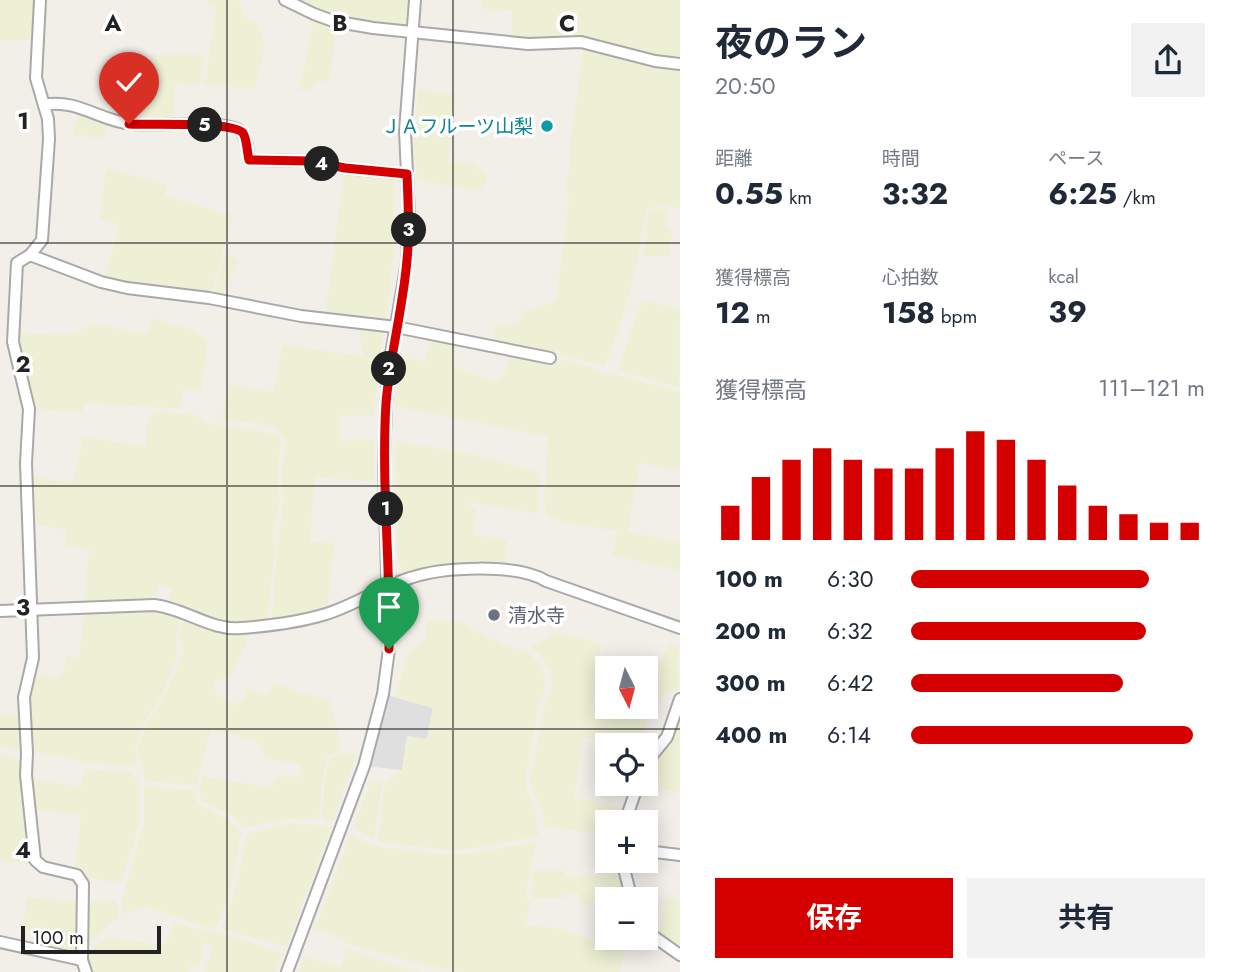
<!DOCTYPE html>
<html lang="ja">
<head>
<meta charset="utf-8">
<style>
  :root { --surface:#fff; --page:#f2f2f3; --text:#1f2937; --muted:#747a83; --accent:#d40000 }
  body { margin:0; font-family:Jost,"Noto Sans JP",sans-serif; background:var(--page); color:var(--text); height:100vh; display:flex; flex-direction:column; font-size:26px; white-space:nowrap }
  * { box-sizing:border-box; margin:0 }
  p { font-size:23px; color:var(--muted) }
  .icon { flex:none; width:38px; height:38px; fill:none; stroke:currentColor; stroke-width:2; stroke-linecap:round; stroke-linejoin:round }
  .map { position:relative; flex:1; overflow:hidden }
  .drawer { display:flex; flex-direction:column; background:var(--surface); width:560px }
  .drawer>* { flex:none }
  .needle { width:46px; rotate:174deg }
  .controls { position:absolute; left:595px; top:656px; display:grid; gap:14px }
  .controls a { display:grid; place-items:center; width:63px; height:63px; border-radius:0px; background:var(--surface); box-shadow:0 4px 18px #0003; font-size:35px }
  .scale { position:absolute; left:21px; bottom:18px; width:140px; box-sizing:border-box; padding-left:7px; border:4px solid #222; border-top:0; font-size:19px; line-height:24px; white-space:nowrap; color:#222; -webkit-text-stroke:5px #fff; paint-order:stroke }
  .pin { position:absolute; display:grid; place-items:center; width:60px; height:60px; color:#fff; margin:-72px -30px; border-radius:50% 50% 50% 0; rotate:-45deg; box-shadow:0 0 7px #0007 }
  .pin .icon { rotate:45deg }
  .km { position:absolute; width:35px; height:35px; margin:-18px; border-radius:50%; background:#222; color:#fff; font-size:19px; line-height:35px; text-align:center }
  .round { display:grid; place-items:center; flex:none; width:74px; height:74px; border-radius:0px; background:var(--page) }
  .head { display:flex; align-items:center; justify-content:space-between; height:119px; padding:0 35px }
  h1 { font-size:38px; font-weight:700; line-height:52px }
  .stats { display:grid; grid-template-columns:repeat(3,1fr); gap:10px; height:119px; padding:7px 35px }
  .stats div { display:grid; align-content:center }
  .stats b { font-size:30px; font-weight:700 }
  .stats small { font-size:19px; font-weight:400 }
  .stats p { font-size:19px }
  .chart { height:196px; padding:14px 35px }
  .chart p { display:flex; justify-content:space-between }
  .chart svg { width:100%; height:126px; margin-top:7px; stroke:var(--accent); stroke-width:6 }
  .primary-button { display:flex; gap:14px; margin-top:auto; padding:14px 35px }
  .primary-button a { flex:1; height:80px; border-radius:0px; background:var(--accent); color:#fff; font-size:28px; font-weight:700; line-height:80px; text-align:center }
  .primary-button a+a { background:var(--page); color:var(--text) }
  ul { padding:0 35px; list-style:none; font-size:23px }
  li { display:grid; grid-template-columns:112px 84px 1fr; align-items:center; height:52px }
  li i { height:18px; border-radius:9px; background:var(--accent) }
  main { display:flex; flex:1; min-height:0 }
  .map>svg:first-child { display:block }
  .residential { fill:#e0dfdf }
  .farmland { fill:#eef0d5; fill-rule:evenodd }
  .lines { fill:none; stroke-linecap:round; stroke-linejoin:round }
  .minor-casing { stroke:#a9a9a9; stroke-width:14 }
  .minor { stroke:#fff; stroke-width:10 }
  .route-casing { stroke:#fff; stroke-width:14 }
  .route { stroke:#d40000; stroke-width:9 }
  .grid { fill:none; stroke:#222; stroke-width:2; stroke-opacity:0.55 }
  .culture-dot { fill:#0f9aa8; stroke:#fff; stroke-width:2.5 }
  .worship-dot { fill:#6b7280; stroke:#fff; stroke-width:2.5 }
  .labels { text-anchor:middle; dominant-baseline:central; stroke-width:7; stroke-linejoin:round; paint-order:stroke }
  .culture-label { font-size:19px; fill:#0d838f; stroke:#fff; text-anchor:end }
  .worship-label { font-size:19px; fill:#5b616d; stroke:#fff; text-anchor:start }
  .grid-label { font-size:23px; text-anchor:middle; font-weight:bold; fill:#222; stroke:#fff; stroke-width:7; stroke-linejoin:round; paint-order:stroke }
</style>
</head>
<body>
<main>
<div class="map">
<svg width="680" height="972" viewBox="0 0 680 972">
  <rect width="100%" height="100%" fill="#f2efe9"/>
  <path class="residential" d="M383 694 433 708 427 739 407 736 402 770 364 766Z"/>
  <g class="farmland">
    <path d="M0 0H34L31 40H0Z"/>
    <path d="M207 0H239L245 18 256 21 265 45 254 89 205 84 216 6 206 3Z"/>
    <path d="M295 0H409L407 29 339 18 321 13Z"/>
    <path d="M482 0H680V60L578 39 529 40 512 36V10L482 9Z"/>
    <path d="M314 19 336 26 330 81H316L311 91 299 90Z"/>
    <path d="M583 46 680 67V209L668 205 647 208 636 267 621 322 605 366 557 354 495 345 494 326 519 323 522 312 556 301 569 198 565 184 570 164 571 137Z"/>
    <path d="M151 55H205L200 85 175 84 172 119 143 120Z"/>
    <path d="M418 89 456 95 448 161 476 164 487 178 481 192 417 180 413 147Z"/>
    <path d="M78 110 109 121 103 139 73 134Z"/>
    <path d="M106 169 167 184 165 195 233 216 211 294 158 289 104 279 119 225 99 219Z"/>
    <path d="M344 172 395 177 393 259 385 324 325 316Z"/>
    <path d="M669 209 667 229 672 230 669 257 643 256 649 210Z"/>
    <path d="M225 255 239 259 223 295 213 294Z"/>
    <path d="M642 300 680 309 679 388 618 370Z"/>
    <path d="M153 318 190 329 208 341 201 391 183 389 180 409 84 403 82 412 34 409 17 333 68 335 95 324 147 335Z"/>
    <path d="M358 328 383 331 374 415 340 416V441L374 440 373 482 315 477 310 542 334 543 328 604 323 610 272 620 278 535 284 501 282 474 286 440 274 426 222 419 228 384 274 392 282 345 363 356Z"/>
    <path d="M430 339 456 344 454 368 498 382 507 368 509 353 556 362 562 360 590 367 604 374 623 376 680 392V471L640 463 628 532 680 542V571L612 555 617 531 581 526 546 516 544 499 548 437 395 406 402 357 425 362Z"/>
    <path d="M156 411 194 414 206 423 255 430 279 436 281 441 277 475 280 500 273 533 275 546 267 621 229 625 169 602 173 588 158 585 154 602 84 603 89 550 65 545 66 530 32 524 31 477 73 483 83 437 145 446 148 417Z"/>
    <path d="M395 441 467 453 540 472 538 514 468 502 476 510 474 534 507 540 506 565H443L404 574 398 563Z"/>
    <path d="M149 608 180 614 176 639 178 655 161 698 145 720 135 746 138 766 84 763 70 758 32 751 27 700 32 674 61 677 67 656 79 658 84 611Z"/>
    <path d="M191 620 224 633 247 634V641L232 676 214 681 216 694 224 697 231 705 243 701 247 689 267 695 272 683 330 701 340 741V750L327 757 322 781 319 819H288L245 827 233 816 201 801 199 788 202 776 272 788 276 777 299 776 301 764 266 759 255 740 211 730 196 785 145 781 138 746 148 721 163 700 183 653 179 635 183 621Z"/>
    <path d="M427 620 462 622 467 627 505 646 527 651 543 668 545 692 539 704 525 779 527 792 535 807 539 836 458 851 385 843 378 840 385 782 402 770 407 736 427 739 433 708 394 697 410 651 425 638Z"/>
    <path d="M558 632 601 644 591 710 595 709 603 657 659 665 668 644 678 646V690L665 693 646 719 642 745H626L583 737 574 798 623 808 621 822H607V834L546 827 541 806 534 794 530 779 544 707 551 692V670L542 657 531 646ZM607 668H646V707H607Z"/>
    <path d="M0 713 21 716 24 752 0 747Z"/>
    <path d="M680 716V792L642 788 643 784H646V776L651 759 668 746Z"/>
    <path d="M343 752 356 755 333 821 322 819 325 781 329 759Z"/>
    <path d="M0 754 22 760 31 864 0 861Z"/>
    <path d="M85 769 132 772 140 786V823L121 884 90 878 75 869 81 815 35 810 31 779 81 787Z"/>
    <path d="M371 782H382L374 839 353 828Z"/>
    <path d="M144 786 194 791 198 804 228 820 241 832 230 892 216 927 209 928 147 907 123 914 121 902 144 823Z"/>
    <path d="M291 823 331 827 287 947 222 929 235 891 247 834Z"/>
    <path d="M351 834 372 845 388 848 457 855 536 842 525 896 530 903 526 925 565 929 626 954 619 972H458L401 959 344 943V939L315 929Z"/>
    <path d="M533 871H565L566 877 619 876 626 899 607 900V907L580 904 578 893 565 894V898H531Z"/>
    <path d="M27 897 79 902 77 952 38 945 40 932 22 929Z"/>
    <path d="M666 898 680 900V950L658 936Z"/>
    <path d="M86 900 117 901 118 917 91 941 85 939Z"/>
    <path d="M175 924 220 933 283 953 276 972H204L213 947 204 943 199 966H191L188 972H90L86 953 107 938 164 945Z"/>
    <path d="M347 949 401 967 424 972H299L304 957 341 966Z"/>
  </g>
  <g class="lines">
    <g class="minor-casing">
      <g id="minor">
        <path d="M40 0 36 78 48 119 49 139 42 240 30 255 17 263 13 342 29 409 26 463 33 658 24 697 27 753 26 775 35 860 43 867 77 875 83 884 82 960 86 972"/>
        <path d="M285 0 314 14 333 21 373 28 528 44 581 42 655 61 680 64"/>
        <path d="M44 105C76 98 102 122 132 124 155 126 223 120 239 130 248 136 247 150 249 160L309 161 345 168 406 174"/>
        <path d="M30 255 101 282 127 288 209 298 301 316 396 327 550 358"/>
        <path d="M0 611 154 605C184 608 211 631 241 628 268 626 300 622 326 614 355 605 381 587 410 578 442 567 517 563 546 581L680 628"/>
        <path d="M646 763 667 737 680 699"/>
        <path d="M625 822 638 784"/>
        <path d="M646 851 680 855"/>
        <path d="M622 861 632 900"/>
        <path d="M646 931 680 955"/>
        <path d="M0 942 82 960"/>
        <path d="M287 972 364 766 383 694 389 649 384 465 386 404 390 360 407 262 409 216 405 131 415 0"/>
      </g>
    </g>
    <use href="#minor" class="minor"/>
  </g>
  <g class="lines">
    <g class="route-casing">
      <path id="route" d="M129 124C148 125 233 121 243 133 247 139 247 152 249 160L309 161 345 168 407 174C408 203 410 231 407 260 403 308 390 355 386 403 381 485 391 567 389 649"/>
    </g>
    <use href="#route" class="route"/>
  </g>
  <path class="grid" d="M227 0V972M453 0V972M0 243H680M0 486H680M0 729H680"/>
  <circle class="culture-dot" cx="547" cy="126" r="7"/>
  <circle class="worship-dot" cx="494" cy="615" r="7"/>
  <g class="labels">
    <g class="culture-label">
      <text x="533" y="126">ＪＡフルーツ山梨</text>
    </g>
    <g class="worship-label">
      <text x="508" y="615">清水寺</text>
    </g>
  </g>
  <g class="grid-label">
    <text x="113" y="31">A</text>
    <text x="340" y="31">B</text>
    <text x="567" y="31">C</text>
    <text x="23" y="129">1</text>
    <text x="23" y="372">2</text>
    <text x="23" y="615">3</text>
    <text x="23" y="858">4</text>
  </g>
</svg>
<div class="controls">
<a><svg class="needle" viewBox="-14 -14 28 28"><path d="M0-13l5 13h-10z" fill="#e53935"/><path d="M0 13l5-13h-10z" fill="#747a83"/></svg></a>
<a><svg class="icon" aria-label="locate" viewBox="0 0 24 24"><circle cx="12" cy="12" r="6"/><path d="M12 2v4M12 18v4M2 12h4M18 12h4"/></svg></a>
<a>+</a>
<a>−</a>
</div>
<div class="scale">100 m</div>
<div class="pin" style="left:389px;top:649px;background:#1e9e55"><svg class="icon" aria-label="arrive" viewBox="0 0 24 24"><path d="M6 21V4h12l-3 4 3 4H6"/></svg></div>
<div class="pin" style="left:129px;top:124px;background:#d93025"><svg class="icon" aria-label="check" viewBox="0 0 24 24"><path d="M5 12l5 5 9-10"/></svg></div>
<b class="km" style="left:386px;top:509px">1</b>
<b class="km" style="left:389px;top:369px">2</b>
<b class="km" style="left:409px;top:230px">3</b>
<b class="km" style="left:322px;top:164px">4</b>
<b class="km" style="left:205px;top:125px">5</b>
</div>
<section class="drawer">
<div class="head"><div><h1>夜のラン</h1><p>20:50</p></div><a class="round"><svg class="icon" aria-label="share" viewBox="0 0 24 24"><path d="M12 15V3M7 8l5-5 5 5M5 13v7h14v-7"/></svg></a></div>
<div class="stats">
<div><p>距離</p><b>0.55<small> km</small></b></div>
<div><p>時間</p><b>3:32</b></div>
<div><p>ペース</p><b>6:25<small> /km</small></b></div>
</div>
<div class="stats">
<div><p>獲得標高</p><b>12<small> m</small></b></div>
<div><p>心拍数</p><b>158<small> bpm</small></b></div>
<div><p>kcal</p><b>39</b></div>
</div>
<div class="chart"><p><span>獲得標高</span>111–121 m</p>
<svg viewBox="0 0 160 44" preserveAspectRatio="none"><path d="M5 44V32M15 44V22M25 44V16M35 44V12M45 44V16M55 44V19M65 44V19M75 44V12M85 44V6M95 44V9M105 44V16M115 44V25M125 44V32M135 44V35M145 44V38M155 44V38"/></svg>
</div>
<ul>
<li><b>100 m</b>6:30<i style="width:81%"></i></li>
<li><b>200 m</b>6:32<i style="width:80%"></i></li>
<li><b>300 m</b>6:42<i style="width:72%"></i></li>
<li><b>400 m</b>6:14<i style="width:96%"></i></li>
</ul>
<div class="primary-button"><a>保存</a><a>共有</a></div>
</section>
</main>
</body>
</html>
